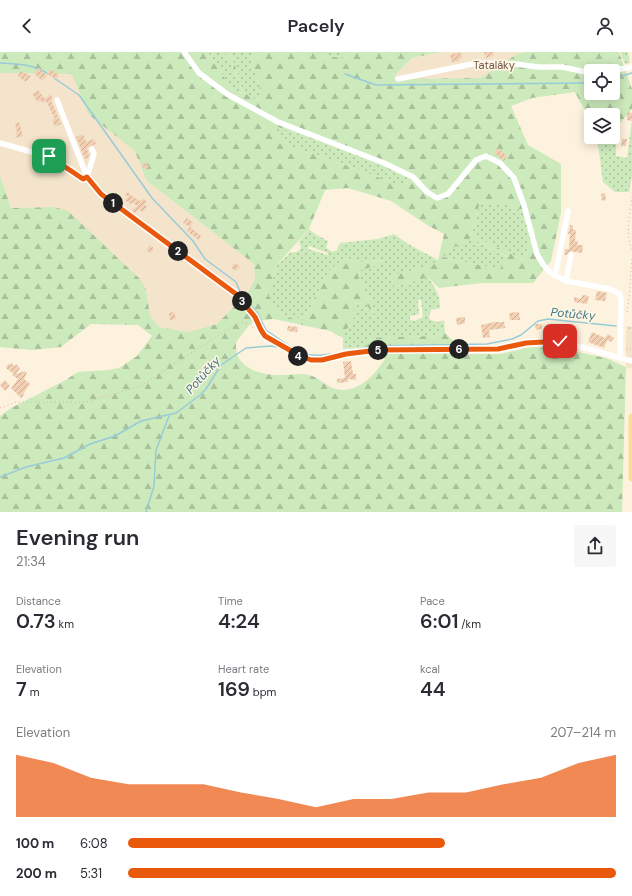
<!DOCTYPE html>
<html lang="en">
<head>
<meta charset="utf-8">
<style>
  :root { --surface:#fff; --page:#f7f7f7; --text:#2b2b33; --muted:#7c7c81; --accent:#ea580c }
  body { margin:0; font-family:"DM Sans",sans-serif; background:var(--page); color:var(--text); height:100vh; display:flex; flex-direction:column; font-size:15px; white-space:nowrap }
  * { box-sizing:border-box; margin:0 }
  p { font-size:13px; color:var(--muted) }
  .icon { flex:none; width:22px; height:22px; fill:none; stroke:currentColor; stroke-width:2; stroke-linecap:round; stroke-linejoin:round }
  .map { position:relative; height:460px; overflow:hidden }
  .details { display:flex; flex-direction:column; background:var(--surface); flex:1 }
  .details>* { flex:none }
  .tools { position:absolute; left:584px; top:12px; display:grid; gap:8px }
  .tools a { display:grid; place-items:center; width:36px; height:36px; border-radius:4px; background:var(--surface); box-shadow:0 2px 10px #0003; font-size:20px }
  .pin { position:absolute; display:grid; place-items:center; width:34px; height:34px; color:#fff; margin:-17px; border-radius:8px; box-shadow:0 2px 6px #0006 }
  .km { position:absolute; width:20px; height:20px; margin:-10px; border-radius:50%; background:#222; color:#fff; font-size:11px; line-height:20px; text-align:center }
  .round { display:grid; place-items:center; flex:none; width:42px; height:42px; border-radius:4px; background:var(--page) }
  .summary { display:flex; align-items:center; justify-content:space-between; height:68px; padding:0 16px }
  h1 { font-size:22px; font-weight:600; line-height:30px }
  .figures { display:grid; grid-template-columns:repeat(3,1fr); gap:6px; height:68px; padding:4px 16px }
  .figures div { display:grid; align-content:center }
  .figures b { font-size:20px; font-weight:600 }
  .figures small { font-size:11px; font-weight:400 }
  .figures p { font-size:11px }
  .chart { height:112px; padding:8px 16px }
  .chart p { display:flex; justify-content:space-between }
  .chart svg { width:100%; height:72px; margin-top:4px; fill:var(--accent); opacity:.7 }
  ul { padding:0 16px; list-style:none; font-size:13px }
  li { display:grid; grid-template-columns:64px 48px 1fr; align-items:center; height:30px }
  li i { height:10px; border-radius:5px; background:var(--accent) }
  header { display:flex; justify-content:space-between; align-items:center; height:52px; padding:0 16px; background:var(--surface); font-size:18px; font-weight:600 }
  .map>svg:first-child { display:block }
  .residential { fill:#f4e4cc }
  .grass { fill:url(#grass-dots); fill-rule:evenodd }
  .forest { fill:url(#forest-firs); fill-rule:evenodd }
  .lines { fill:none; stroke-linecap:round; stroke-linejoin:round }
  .stream { stroke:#98cbd8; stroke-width:1.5 }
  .building { fill:url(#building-hatch) }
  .path { stroke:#d7b498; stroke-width:1; stroke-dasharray:1 3; stroke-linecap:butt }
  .minor { stroke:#fff; stroke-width:5.5 }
  .major { stroke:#fedc93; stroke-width:7 }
  .route-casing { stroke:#fff; stroke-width:8 }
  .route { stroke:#ea580c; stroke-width:5 }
  .labels { text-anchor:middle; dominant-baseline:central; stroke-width:3; stroke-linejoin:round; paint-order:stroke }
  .street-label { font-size:11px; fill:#725846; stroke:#fff6e4 }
  .water-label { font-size:12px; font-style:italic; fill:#3f7887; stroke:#fff6e4 }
</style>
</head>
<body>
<header><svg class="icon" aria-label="back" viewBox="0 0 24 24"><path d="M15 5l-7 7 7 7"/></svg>Pacely<svg class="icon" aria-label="person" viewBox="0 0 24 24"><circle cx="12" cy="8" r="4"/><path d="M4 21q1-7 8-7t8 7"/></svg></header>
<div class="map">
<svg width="632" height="460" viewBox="0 0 632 460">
  <defs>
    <pattern id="grass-dots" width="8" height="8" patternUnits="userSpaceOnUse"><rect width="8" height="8" fill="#cceabc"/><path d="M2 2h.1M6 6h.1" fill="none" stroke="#aac09b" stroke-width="1.8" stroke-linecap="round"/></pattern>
    <pattern id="forest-firs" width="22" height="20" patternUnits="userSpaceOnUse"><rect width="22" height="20" fill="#cceabc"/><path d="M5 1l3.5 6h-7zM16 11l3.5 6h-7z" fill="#aac09b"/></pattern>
    <pattern id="building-hatch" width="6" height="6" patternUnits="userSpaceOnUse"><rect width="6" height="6" fill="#f3d0b4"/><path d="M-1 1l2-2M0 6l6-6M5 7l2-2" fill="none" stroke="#c9ac94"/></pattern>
  </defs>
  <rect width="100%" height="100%" fill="#fdf2dd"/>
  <g class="residential">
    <path d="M440 0H525L517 2 481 26 394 27 397 21 412 6Z"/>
    <path d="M0 21 72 22 88 62 135 99 146 128 254 212 255 227 248 240 217 272 188 280 159 275 150 264 146 237 54 155 11 156 0 123Z"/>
    <path d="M626 274 632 275V317L626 315Z"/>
  </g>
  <g class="grass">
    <path d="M208 0H225L239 29 242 40 236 44Z"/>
    <path d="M230 0H252L253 16 260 35V48L255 47 243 40 238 22Z"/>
    <path d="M325 0H344V7L325 3Z"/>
    <path d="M620 0H628L630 11 625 12Z"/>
    <path d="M632 68V123L629 140H615L603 130 598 92 610 87H616V104L627 106Z"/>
    <path d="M278 75 306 84 389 116 408 126 404 134 399 133 328 107 291 95 273 78Z"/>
    <path d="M480 150 496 153 499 151 506 152 513 154 523 160 531 186 524 208 471 183Z"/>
    <path d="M309 177 315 182 328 189 326 196 333 200 337 198 340 191 378 187 394 182 408 192 438 208 433 213 390 224 395 235 428 225C435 236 440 242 440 256L431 258 429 264 430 268 438 270 444 268 445 281C420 287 395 284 370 286L367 295 343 297V281L351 273 353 252 366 251 373 263 369 245 364 238 358 224 360 218C368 216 378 214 384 208L359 210 344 207 329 219 315 245 306 265 294 267 284 264 275 258 269 244 276 214 291 200C296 201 298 200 301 196L299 190ZM309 194 328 201V203L308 197ZM418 248H421L423 265 414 269 410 268V264L419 262Z"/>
    <path d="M471 186 509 206 500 217C493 217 488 215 481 213 468 211 455 209 443 205L451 197Z"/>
  </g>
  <path class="forest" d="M0 0H208L236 44 242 40 239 29 225 0H230L238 22 243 40 255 47 260 48V35L253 16 252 0H325V3L344 7V0H440L412 6 397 21 394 27 481 26 517 2 525 0H619L632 37V57L613 79V63H591V70L575 40 532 46 511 54 528 93 561 112V161L551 209 533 231H482L439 236 428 225 395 235 390 224 433 213 438 208 444 182 427 173 391 149 348 136 325 138 309 177 276 214 269 244 275 258 284 264 294 267 306 265 315 245 329 219 344 207 359 210 384 208C378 214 369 216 360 218L358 224C363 235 373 249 375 261L373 263 366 251 353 252C354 256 355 259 355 263 355 272 343 277 343 286L330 279 274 267 256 269 250 272 236 290C236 294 236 299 237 302 243 320 269 324 285 323 293 323 301 321 309 323 318 325 325 333 333 336 356 344 374 324 385 307L367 295 369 286C395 284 420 287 445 281L467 302H499L532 295 559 296 606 306 626 315 622 460H0V364L11 356 64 329 78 320 108 318 119 316 137 304 152 284 138 273 91 272 61 295 32 298 0 295V123L11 156 54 155 68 159 139 226 146 237 150 264 159 275 188 280 217 272 248 240 255 227 254 212 146 128 135 99 88 62 72 22 0 21ZM591 19H613V41H591ZM278 75C305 83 331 94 357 104 374 111 392 117 408 126L404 134 399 133 328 107 291 95 274 78ZM480 150 496 153 499 151 506 152 513 154 523 160 531 186 524 208 471 183ZM471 186 508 205 500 217C493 217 488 215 481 213 468 211 455 209 443 205L451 197Z"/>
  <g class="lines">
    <g class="stream">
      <path d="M0 11C17 12 34 12 48 22"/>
      <path d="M345 22 376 33 591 31"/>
      <path d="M54 26 79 43 152 146 193 189 205 207 236 230 241 242 258 262 266 278 298 300"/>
      <path d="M613 27 632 21"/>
      <path d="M629 276H630"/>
      <path d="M348 299 377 294 487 292 512 287 521 283 538 269 548 267 616 274"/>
      <path d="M299 301C316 305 326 303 343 300"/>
      <path d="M0 425 26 415 64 406 90 392 115 384 141 369 176 361 200 343 206 337 221 313 246 296 271 294 282 296"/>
      <path d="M146 460 154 434 156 398 169 364"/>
    </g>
  </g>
  <g class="building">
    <path d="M460 0 462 6 459 7V9L452 10 450 3Z"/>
    <path d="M484 0H493L494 4 486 6Z"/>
    <path d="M39 16 47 24 42 29 34 21Z"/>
    <path d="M50 17 59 23 56 27 47 22Z"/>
    <path d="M21 19 31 24 26 30 18 24Z"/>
    <path d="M38 38 45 47 50 42 53 47 51 48 61 72 55 75 52 68 55 67 46 49 43 51 40 48 38 50 32 42Z"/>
    <path d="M627 60 632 61V69L627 68Z"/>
    <path d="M19 70 23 84 17 86 16 81H17L15 71Z"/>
    <path d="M83 82 86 90 94 87 96 92 88 95 87 97 89 103 88 106 85 107 76 85Z"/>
    <path d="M622 87H627L626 94H621Z"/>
    <path d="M498 96 507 104 504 109 494 101Z"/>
    <path d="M145 110 149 115 146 118 141 113Z"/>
    <path d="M127 140 139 149 144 147 147 150 144 152 147 155 142 160 139 157 135 161 132 158 137 154 133 150 131 152 125 148 128 145 125 142Z"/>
    <path d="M605 141 606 148 602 149 601 142Z"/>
    <path d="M187 166 193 171 190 175 201 184 199 188 187 179 190 175 183 171Z"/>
    <path d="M570 173H573V178H576L575 189H578L577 193H583L582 201 570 199 567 203H564L565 197H569L570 182H568Z"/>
    <path d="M150 193 154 197 151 201 146 198Z"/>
    <path d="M234 211 240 214 236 219 231 216Z"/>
    <path d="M597 239 607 241 605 249 595 248Z"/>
    <path d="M582 243 589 244 587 252 574 250V245L581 247Z"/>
    <path d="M174 260 176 267 170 268 169 261Z"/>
    <path d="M519 260 520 268H510L509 261Z"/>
    <path d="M465 265V271L457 273 456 266Z"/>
    <path d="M495 270H504L505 276 489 278 490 285 483 286 481 273Z"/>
    <path d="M535 272H542V277L536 278Z"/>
    <path d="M562 272 569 273 567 285 559 283Z"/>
    <path d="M288 274 298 275 297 280 287 279Z"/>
    <path d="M592 280 605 286 608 282 614 286 611 290 607 288 604 296 588 290Z"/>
    <path d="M351 309 353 322H356V328L348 327V330L337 331V327L345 326 343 310Z"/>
    <path d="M11 311 15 314 16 312 20 316 16 322 25 319 27 321 24 327 30 332 23 342 24 343 21 346 11 336 18 327 12 323 14 322 6 316 8 312 10 313Z"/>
    <path d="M5 328 10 334 5 339 0 333Z"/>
  </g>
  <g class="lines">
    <g class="path">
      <path d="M632 145C630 160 625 184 632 197"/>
      <path d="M627 260 629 246 632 207"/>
      <path d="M626 297 632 298"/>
      <path d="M0 356 16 350H86L141 334 224 280 241 270 250 272 253 276"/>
    </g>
    <g class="minor">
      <path d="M184 0 199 21 227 42 278 70 384 111 413 125 427 140 437 146 448 142 476 108 486 104 500 111 514 126 524 153 537 202 544 214 551 221 566 229 610 237 620 242 621 249 620 306"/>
      <path d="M611 19 632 15"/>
      <path d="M398 27 477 11 516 12 538 15H562L591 21"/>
      <path d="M57 48 87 125 101 142 236 242 255 265 261 278 265 284 300 304 311 308H322L346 302 378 298 498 297 526 291 555 289 585 296 632 309"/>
      <path d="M0 91 49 105 83 127 87 125 94 102 92 97"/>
      <path d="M555 224 568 159"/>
      <path d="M566 229 571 203"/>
    </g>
    <path class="major" d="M632 365V426"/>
  </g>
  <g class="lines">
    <g class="route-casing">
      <path id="route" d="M49 104 83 127 87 125 101 142 236 242 255 265 261 278 265 284 300 304 311 308H322L346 302 378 298 498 297 526 291 560 289"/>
    </g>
    <use href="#route" class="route"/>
  </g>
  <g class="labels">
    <g class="street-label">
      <text x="494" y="13">Tataláky</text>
    </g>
    <g class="water-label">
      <text transform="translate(573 262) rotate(5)">Potůčky</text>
      <text transform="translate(203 323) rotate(-48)">Potůčky</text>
    </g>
  </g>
</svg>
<div class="tools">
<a><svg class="icon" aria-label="locate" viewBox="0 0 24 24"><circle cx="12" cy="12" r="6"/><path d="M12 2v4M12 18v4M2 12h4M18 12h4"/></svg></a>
<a><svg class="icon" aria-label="layers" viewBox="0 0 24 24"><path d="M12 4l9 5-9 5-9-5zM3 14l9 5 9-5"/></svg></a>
</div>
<div class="pin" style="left:49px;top:104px;background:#1e9e55"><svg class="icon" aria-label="arrive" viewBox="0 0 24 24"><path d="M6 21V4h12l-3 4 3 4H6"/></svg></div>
<div class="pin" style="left:560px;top:289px;background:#d93025"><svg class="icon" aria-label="check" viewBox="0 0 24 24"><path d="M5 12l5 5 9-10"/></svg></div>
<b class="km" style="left:113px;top:151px">1</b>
<b class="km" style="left:178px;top:199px">2</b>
<b class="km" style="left:242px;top:249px">3</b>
<b class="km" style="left:298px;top:304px">4</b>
<b class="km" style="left:378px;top:298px">5</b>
<b class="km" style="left:459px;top:297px">6</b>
</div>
<section class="details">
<div class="summary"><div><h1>Evening run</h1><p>21:34</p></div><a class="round"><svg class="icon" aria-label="share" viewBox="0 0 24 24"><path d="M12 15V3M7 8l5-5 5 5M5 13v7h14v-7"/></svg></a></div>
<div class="figures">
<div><p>Distance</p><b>0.73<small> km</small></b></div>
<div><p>Time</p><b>4:24</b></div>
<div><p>Pace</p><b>6:01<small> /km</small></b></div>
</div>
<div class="figures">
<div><p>Elevation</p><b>7<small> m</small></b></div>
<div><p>Heart rate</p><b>169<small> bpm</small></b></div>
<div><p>kcal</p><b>44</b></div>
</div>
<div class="chart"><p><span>Elevation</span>207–214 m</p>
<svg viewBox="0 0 160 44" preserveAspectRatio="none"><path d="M0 44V6L10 11L20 20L30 24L40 24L50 24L60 29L70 33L80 38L90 33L100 33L110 29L120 29L130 24L140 20L150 11L160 6V44z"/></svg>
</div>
<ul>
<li><b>100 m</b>6:08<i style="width:65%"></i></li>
<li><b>200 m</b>5:31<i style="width:100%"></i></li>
</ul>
</section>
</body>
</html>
